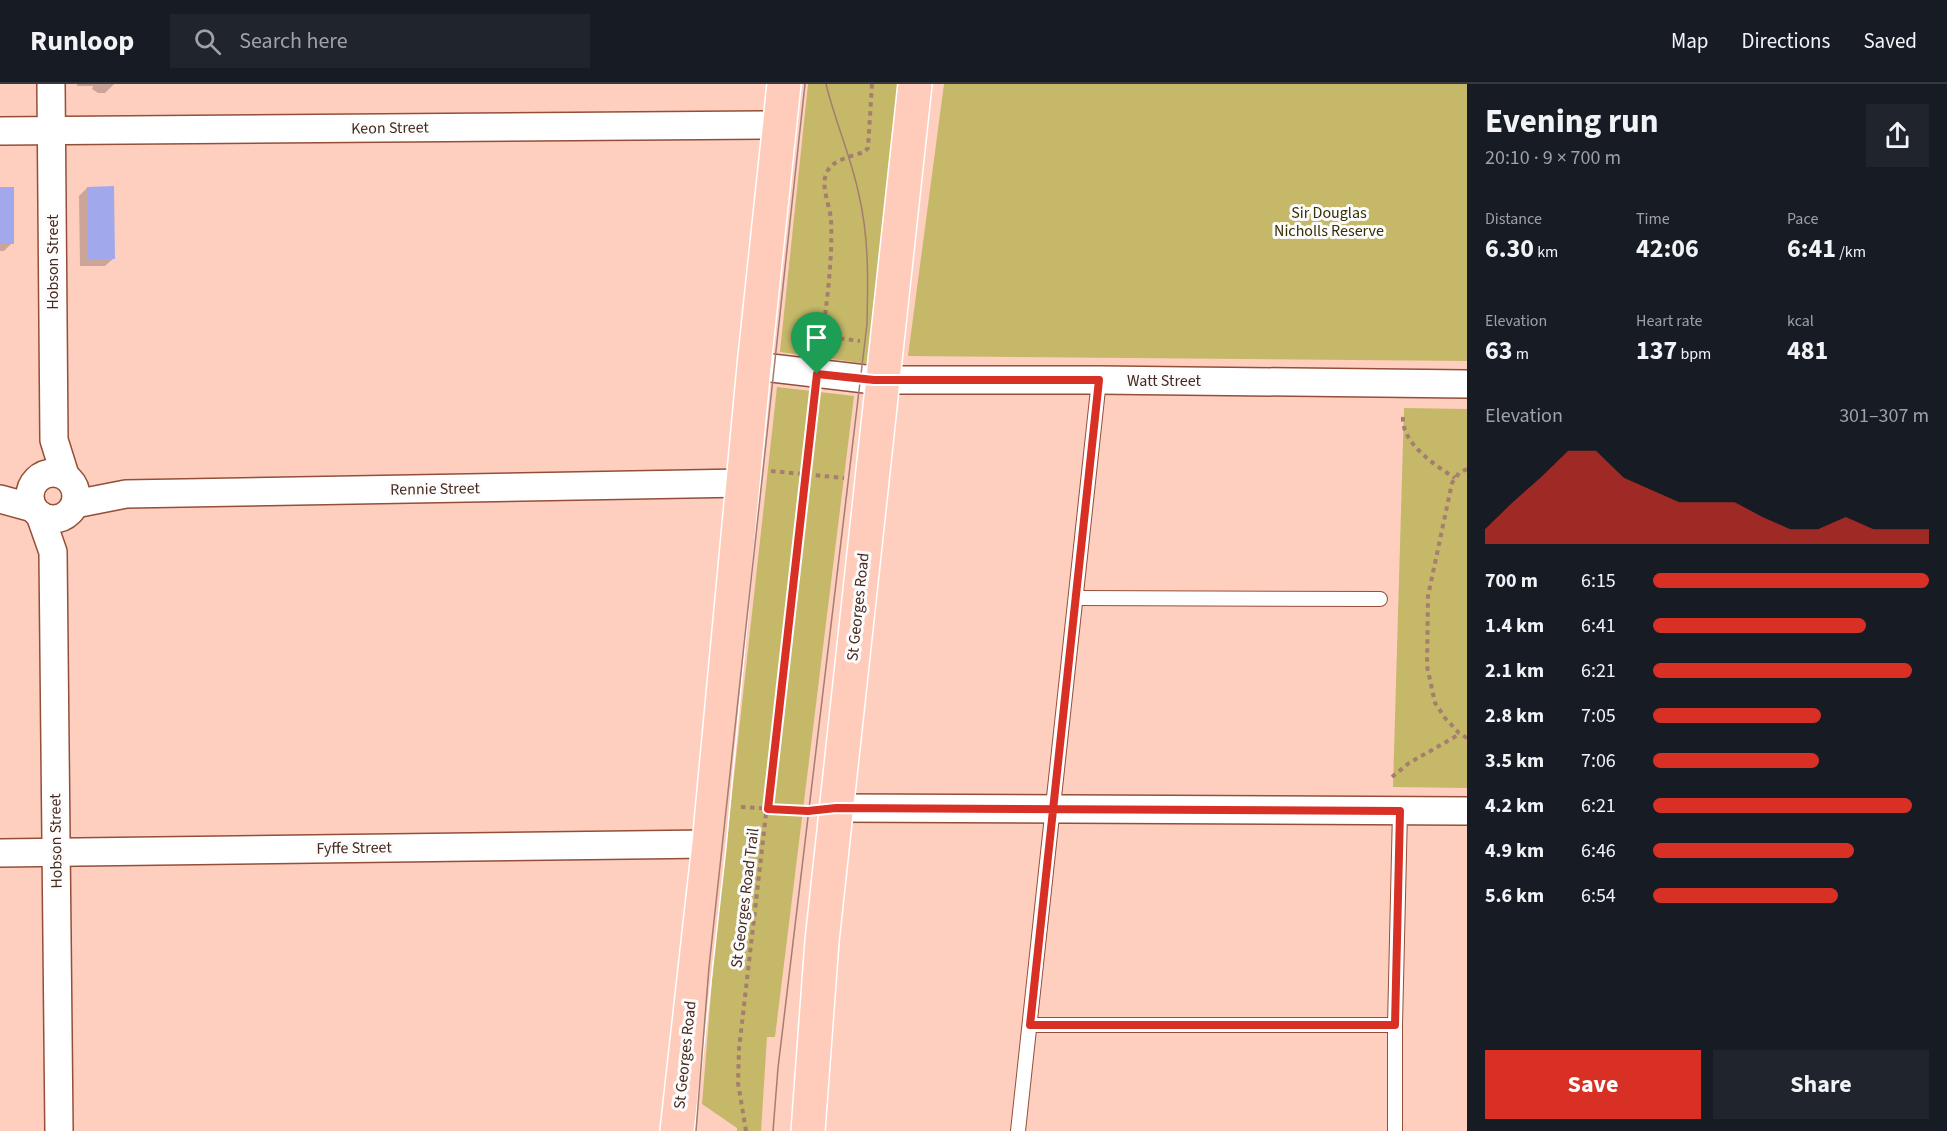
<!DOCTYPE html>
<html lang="en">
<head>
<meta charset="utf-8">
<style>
  :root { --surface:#171b24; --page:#20242c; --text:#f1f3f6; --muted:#9ea1a6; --line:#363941; --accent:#d93025 }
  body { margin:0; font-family:"Source Sans 3",sans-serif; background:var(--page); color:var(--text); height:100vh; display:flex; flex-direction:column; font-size:22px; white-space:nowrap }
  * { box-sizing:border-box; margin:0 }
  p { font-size:20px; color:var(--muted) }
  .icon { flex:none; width:33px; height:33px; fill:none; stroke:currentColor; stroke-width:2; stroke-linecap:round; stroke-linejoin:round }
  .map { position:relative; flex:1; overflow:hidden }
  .drawer { display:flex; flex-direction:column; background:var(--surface); width:480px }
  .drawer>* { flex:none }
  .pin { position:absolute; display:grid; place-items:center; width:51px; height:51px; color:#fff; margin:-62px -26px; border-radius:50% 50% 50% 0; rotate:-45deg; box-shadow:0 0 6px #0007 }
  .pin .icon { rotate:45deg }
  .round { display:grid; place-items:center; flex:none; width:63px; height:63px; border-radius:0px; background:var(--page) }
  .headline { display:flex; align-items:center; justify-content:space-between; height:102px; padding:0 18px }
  h1 { font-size:33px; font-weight:700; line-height:45px }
  .stats { display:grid; grid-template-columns:repeat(3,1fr); gap:9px; height:102px; padding:6px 18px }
  .stats div { display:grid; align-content:center }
  .stats b { font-size:26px; font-weight:700 }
  .stats small { font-size:16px; font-weight:400 }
  .stats p { font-size:16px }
  .chart { height:168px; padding:12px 18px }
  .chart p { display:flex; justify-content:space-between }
  .chart svg { width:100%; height:108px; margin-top:6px; fill:var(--accent); opacity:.7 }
  .action { display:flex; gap:12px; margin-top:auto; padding:12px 18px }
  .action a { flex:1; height:69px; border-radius:0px; background:var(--accent); color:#fff; font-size:24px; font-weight:700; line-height:69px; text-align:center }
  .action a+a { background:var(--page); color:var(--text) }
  ul { padding:0 18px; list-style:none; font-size:20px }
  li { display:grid; grid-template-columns:96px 72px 1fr; align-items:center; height:45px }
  li i { height:15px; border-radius:8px; background:var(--accent) }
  header { display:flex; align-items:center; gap:36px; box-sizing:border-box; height:84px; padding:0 30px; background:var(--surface); border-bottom:2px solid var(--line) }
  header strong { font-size:28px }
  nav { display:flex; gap:33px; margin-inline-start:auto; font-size:21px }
  .search { width:420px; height:54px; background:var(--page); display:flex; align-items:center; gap:15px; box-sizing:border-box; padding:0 21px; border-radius:0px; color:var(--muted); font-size:22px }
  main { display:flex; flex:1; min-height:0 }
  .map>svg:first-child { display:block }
  .green { fill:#c5b868 }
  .shadow { fill:#0003 }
  .building { fill:#a2a8ec }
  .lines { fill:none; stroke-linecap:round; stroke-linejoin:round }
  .service-casing { stroke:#934f38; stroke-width:16 }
  .minor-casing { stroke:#934f38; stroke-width:30 }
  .trunk-casing { stroke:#fff; stroke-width:36 }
  .path { stroke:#a57e70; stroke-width:4; stroke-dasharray:4.5 4.5; stroke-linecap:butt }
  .service { stroke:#fff; stroke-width:14 }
  .minor { stroke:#fff; stroke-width:27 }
  .trunk { stroke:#fcb; stroke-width:33 }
  .tram { stroke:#a47d70; stroke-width:1.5 }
  .route-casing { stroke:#fff; stroke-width:12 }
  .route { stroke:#d93025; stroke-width:8 }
  .labels { text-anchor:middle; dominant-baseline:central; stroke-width:6; stroke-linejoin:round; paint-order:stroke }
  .street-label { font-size:16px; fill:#46281e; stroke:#fcfcfc }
  .park-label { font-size:16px; fill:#362f00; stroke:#fcfcfc }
</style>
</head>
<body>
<header>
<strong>Runloop</strong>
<div class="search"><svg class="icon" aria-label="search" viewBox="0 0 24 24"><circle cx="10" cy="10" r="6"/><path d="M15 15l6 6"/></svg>Search here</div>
<nav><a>Map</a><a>Directions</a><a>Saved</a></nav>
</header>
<main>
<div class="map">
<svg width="1467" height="1047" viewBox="0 0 1467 1047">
  <rect width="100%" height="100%" fill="#fecfbe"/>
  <g class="green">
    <path d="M808 0H901L869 280 780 268Z"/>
    <path d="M944 0H1467V277L908 272Z"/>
    <path d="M777 303 854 312 775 953H767L761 1047H737V1044L702 1020 714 873Z"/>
    <path d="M1404 324 1467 325V704L1393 703Z"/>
  </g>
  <g class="shadow">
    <path d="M77 0H114L105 9H98L92 5 93 2H77Z"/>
    <path d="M87 104 114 174 105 182H80L79 112Z"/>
    <path d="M0 105 12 159 4 167H0Z"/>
  </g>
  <g class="building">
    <path d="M114 102 115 175H88L87 103Z"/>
    <rect x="0" y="103" width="14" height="57"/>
  </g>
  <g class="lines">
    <g class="service-casing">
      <g id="service">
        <path d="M1076 514 1380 515"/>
        <path d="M1030 941H1395"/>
        <path d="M1018 1047 1099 296"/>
        <path d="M1395 1047V941L1400 727"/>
      </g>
    </g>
    <g class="minor-casing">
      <g id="minor">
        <path d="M51 0 54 356 65 391"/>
        <path d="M0 47 779 41"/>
        <path d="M754 282 874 296H1099L1467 300"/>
        <circle cx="53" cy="412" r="23"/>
        <path d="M0 415 33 424"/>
        <path d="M75 420 126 410 743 399"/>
        <path d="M40 431 53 468 59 1047"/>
        <path d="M836 724 1467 727"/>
        <path d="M0 769 709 760"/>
      </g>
    </g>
    <g class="trunk-casing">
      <g id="trunk">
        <path d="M677 1047 709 760 754 282 784 0"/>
        <path d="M808 1047 822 857 915 0"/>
      </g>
    </g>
    <g class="path">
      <path d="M822 252 860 257"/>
      <path d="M820 266C826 228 833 175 831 136 830 121 819 100 828 86 835 75 853 72 864 68L868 64 872 0"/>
      <path d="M1403 333C1401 359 1436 382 1455 394"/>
      <path d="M1467 385 1459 389 1452 399 1428 512 1427 582 1435 619 1445 634 1459 649 1467 654"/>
      <path d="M771 387 844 394"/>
      <path d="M1392 693 1409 679 1460 650"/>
      <path d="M741 723 808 727"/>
      <path d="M746 1047 738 999 739 965 814 313"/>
    </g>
    <use href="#service" class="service"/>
    <use href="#minor" class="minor"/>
    <use href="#trunk" class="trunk"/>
    <g class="tram">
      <path d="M696 1047 709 883 805 0"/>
      <path d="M773 1047 778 984 867 240C868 196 869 154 859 111 851 73 835 37 826 0"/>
    </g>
  </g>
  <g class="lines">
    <g class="route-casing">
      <path id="route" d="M817 290 768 725 808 727 836 724 1400 727 1395 941H1030L1099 296H874L817 290"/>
    </g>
    <use href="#route" class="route"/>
  </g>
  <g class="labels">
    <g class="street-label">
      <text transform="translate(390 44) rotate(-1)">Keon Street</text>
      <text transform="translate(53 178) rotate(-90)">Hobson Street</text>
      <text x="1164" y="297">Watt Street</text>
      <text transform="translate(435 405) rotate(-1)">Rennie Street</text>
      <text transform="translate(858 523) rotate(-84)">St Georges Road</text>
      <text transform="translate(56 757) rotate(-91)">Hobson Street</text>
      <text transform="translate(354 764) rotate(-1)">Fyffe Street</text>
      <text transform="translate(745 814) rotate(-83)">St Georges Road Trail</text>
      <text transform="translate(685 971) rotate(-84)">St Georges Road</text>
    </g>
    <g class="park-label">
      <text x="1329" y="129">Sir Douglas<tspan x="1329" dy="18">Nicholls Reserve</tspan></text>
    </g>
  </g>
</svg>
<div class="pin" style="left:817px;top:290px;background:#1e9e55"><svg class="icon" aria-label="arrive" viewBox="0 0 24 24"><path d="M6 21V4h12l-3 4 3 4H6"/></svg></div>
</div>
<section class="drawer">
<div class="headline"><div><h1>Evening run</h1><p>20:10 · 9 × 700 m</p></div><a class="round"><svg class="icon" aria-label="share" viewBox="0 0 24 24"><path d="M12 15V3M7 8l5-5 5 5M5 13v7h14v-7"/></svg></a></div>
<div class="stats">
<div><p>Distance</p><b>6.30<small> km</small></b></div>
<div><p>Time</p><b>42:06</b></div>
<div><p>Pace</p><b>6:41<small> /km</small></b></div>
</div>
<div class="stats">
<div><p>Elevation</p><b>63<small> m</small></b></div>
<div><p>Heart rate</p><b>137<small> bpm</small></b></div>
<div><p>kcal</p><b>481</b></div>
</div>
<div class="chart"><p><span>Elevation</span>301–307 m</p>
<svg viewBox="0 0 160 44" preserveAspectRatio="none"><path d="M0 44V38L10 27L20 17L30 6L40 6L50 17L60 22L70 27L80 27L90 27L100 33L110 38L120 38L130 33L140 38L150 38L160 38V44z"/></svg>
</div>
<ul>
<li><b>700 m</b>6:15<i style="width:100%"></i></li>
<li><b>1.4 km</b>6:41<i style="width:77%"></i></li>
<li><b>2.1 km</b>6:21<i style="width:94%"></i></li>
<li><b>2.8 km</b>7:05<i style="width:61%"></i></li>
<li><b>3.5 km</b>7:06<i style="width:60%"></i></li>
<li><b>4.2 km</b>6:21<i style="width:94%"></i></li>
<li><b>4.9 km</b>6:46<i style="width:73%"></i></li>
<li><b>5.6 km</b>6:54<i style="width:67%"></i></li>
</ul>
<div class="action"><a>Save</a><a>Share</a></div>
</section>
</main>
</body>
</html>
